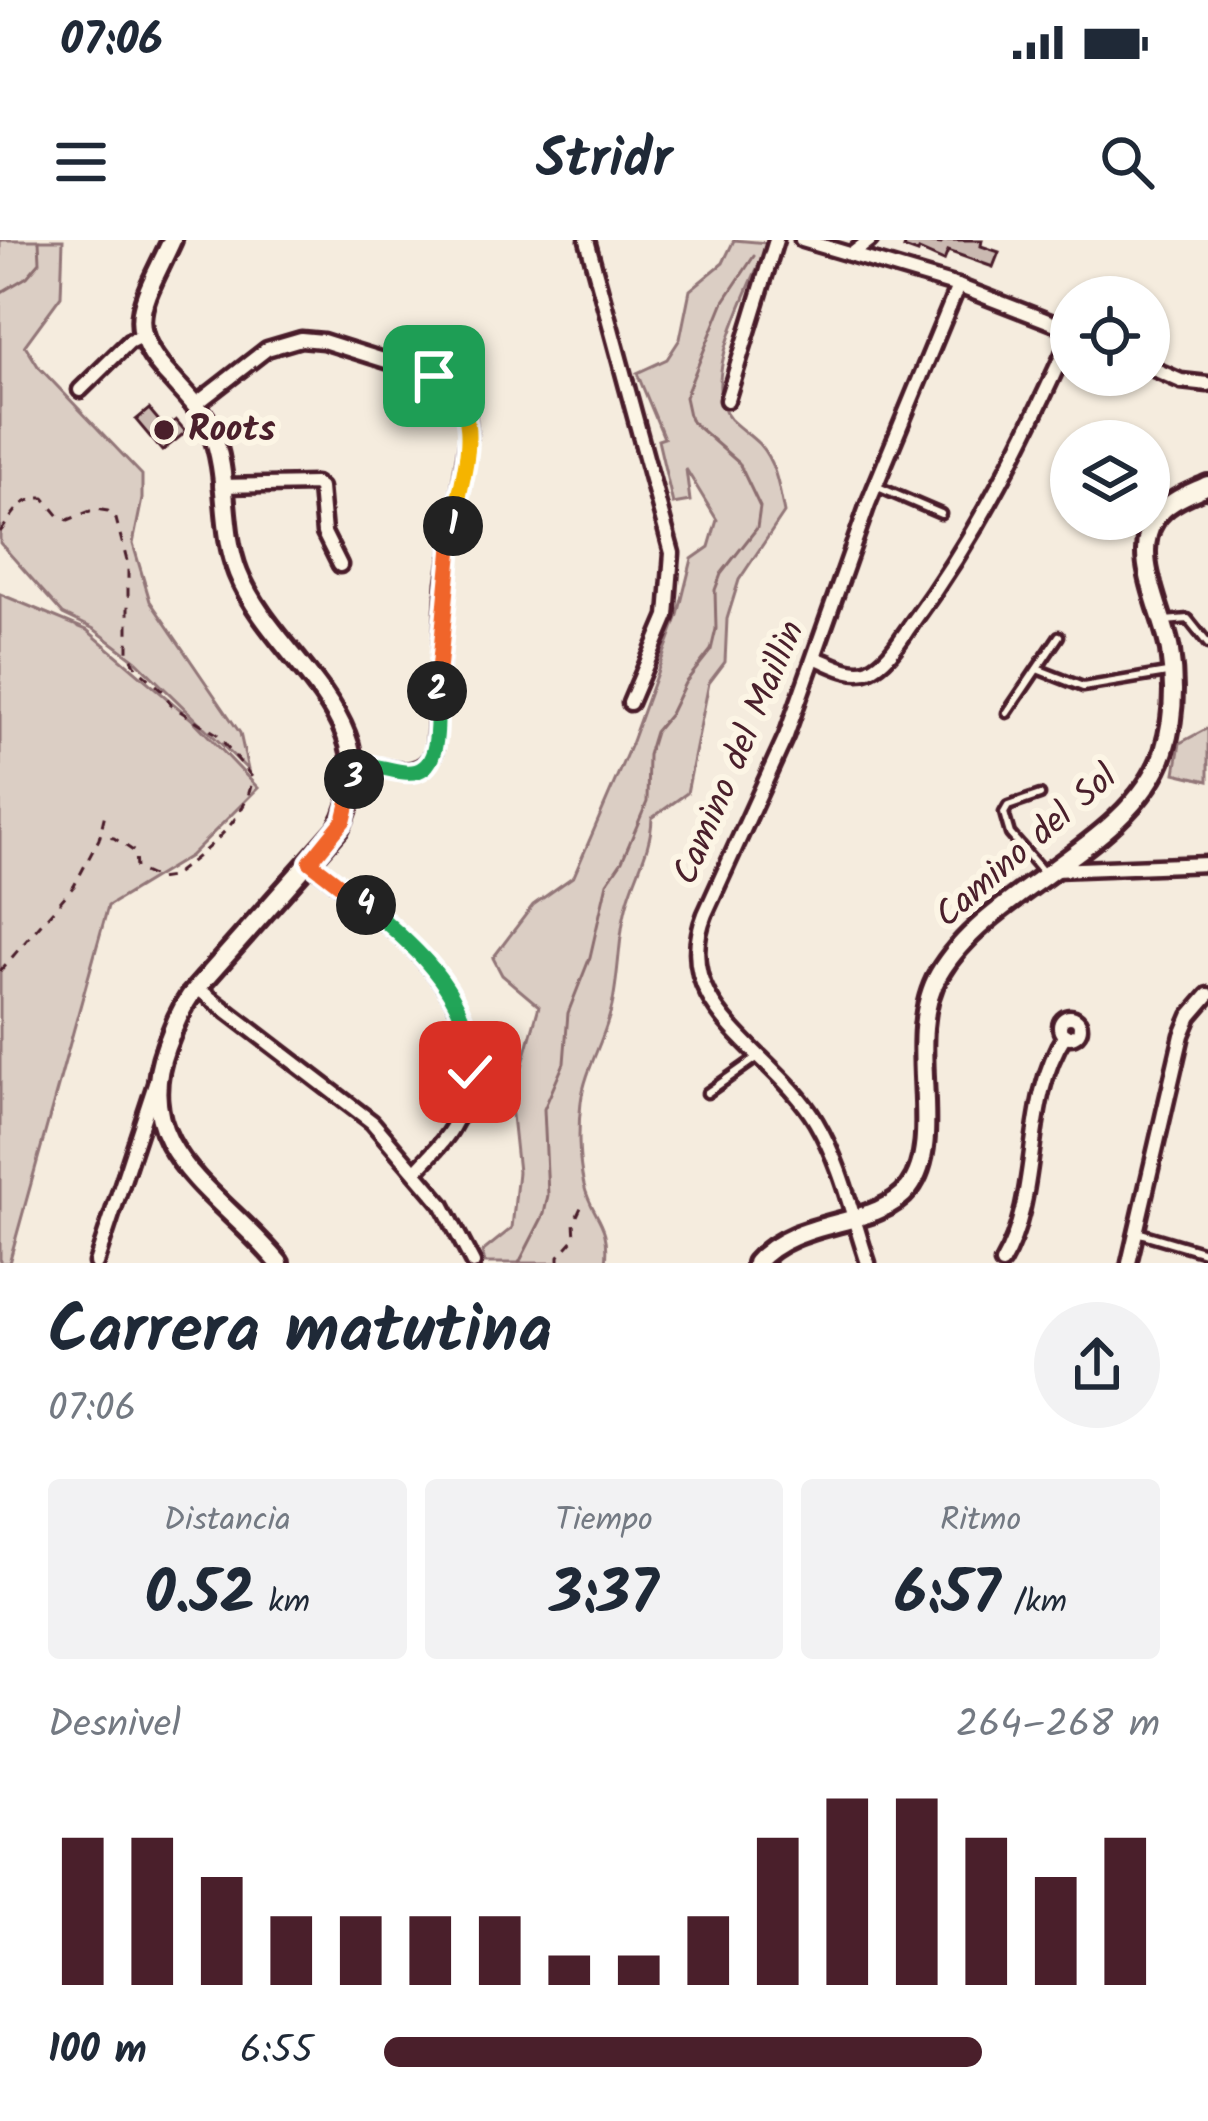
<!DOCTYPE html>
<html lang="es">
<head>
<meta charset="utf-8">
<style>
  :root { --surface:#fff; --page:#f2f2f3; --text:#1f2937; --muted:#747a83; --accent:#4a1f2b }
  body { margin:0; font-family:Kalam,sans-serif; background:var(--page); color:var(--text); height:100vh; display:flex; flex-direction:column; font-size:45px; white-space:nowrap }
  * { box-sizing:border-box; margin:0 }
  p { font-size:39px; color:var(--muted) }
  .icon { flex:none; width:66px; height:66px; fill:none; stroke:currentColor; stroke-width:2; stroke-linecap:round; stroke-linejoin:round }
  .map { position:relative; height:1023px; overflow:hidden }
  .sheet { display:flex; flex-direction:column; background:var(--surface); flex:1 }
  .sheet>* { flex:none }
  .controls { position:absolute; left:1050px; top:36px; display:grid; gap:24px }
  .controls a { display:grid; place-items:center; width:120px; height:120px; border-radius:50%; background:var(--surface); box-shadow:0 3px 9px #0004; font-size:60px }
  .pin { position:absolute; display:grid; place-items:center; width:102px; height:102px; color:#fff; margin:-51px; border-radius:24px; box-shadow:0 6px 18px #0006 }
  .km { position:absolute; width:60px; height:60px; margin:-30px; border-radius:50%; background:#222; color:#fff; font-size:33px; line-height:60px; text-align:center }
  .round { display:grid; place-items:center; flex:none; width:126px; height:126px; border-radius:63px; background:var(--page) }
  .headline { display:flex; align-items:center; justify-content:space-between; height:204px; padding:0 48px }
  h1 { font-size:66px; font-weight:700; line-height:90px }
  .metrics { display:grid; grid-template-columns:repeat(3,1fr); gap:18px; height:204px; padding:12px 48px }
  .metrics div { display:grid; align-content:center; border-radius:12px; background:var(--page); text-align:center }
  .metrics b { font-size:60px; font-weight:700 }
  .metrics small { font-size:33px; font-weight:400 }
  .metrics p { font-size:33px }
  .chart { height:336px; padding:24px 48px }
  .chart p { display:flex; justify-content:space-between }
  .chart svg { width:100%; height:216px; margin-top:12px; stroke:var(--accent); stroke-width:6 }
  ul { padding:0 48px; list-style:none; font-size:39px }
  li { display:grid; grid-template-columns:192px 144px 1fr; align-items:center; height:90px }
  li i { height:30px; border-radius:15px; background:var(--accent) }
  .status { display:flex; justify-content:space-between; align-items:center; height:84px; padding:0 60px; background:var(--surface); direction:ltr }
  .status svg { height:33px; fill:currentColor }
  header { display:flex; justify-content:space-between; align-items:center; height:156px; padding:0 48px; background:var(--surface); font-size:54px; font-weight:700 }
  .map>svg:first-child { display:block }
  .green { fill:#dbcec4; stroke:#927678; stroke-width:3 }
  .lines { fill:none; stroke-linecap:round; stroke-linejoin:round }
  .stream { stroke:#8c6e70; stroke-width:3 }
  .building { fill:#cab9b1; stroke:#4a1f2b; stroke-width:3 }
  .service-casing { stroke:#4a1f2b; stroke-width:15 }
  .minor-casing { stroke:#4a1f2b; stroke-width:21 }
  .tertiary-casing { stroke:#4a1f2b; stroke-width:26 }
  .path { stroke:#4a1f2b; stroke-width:3; stroke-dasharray:9 9; stroke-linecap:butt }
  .service { stroke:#fcf5e5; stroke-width:6 }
  .minor { stroke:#fcf5e5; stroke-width:12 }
  .tertiary { stroke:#fcf5e5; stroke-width:16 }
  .split-1-casing { stroke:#fff; stroke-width:24 }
  .split-2-casing { stroke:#fff; stroke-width:24 }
  .split-3-casing { stroke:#fff; stroke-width:24 }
  .split-4-casing { stroke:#fff; stroke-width:24 }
  .split-5-casing { stroke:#fff; stroke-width:24 }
  .split-6-casing { stroke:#fff; stroke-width:24 }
  .split-1 { stroke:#f5b400; stroke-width:15 }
  .split-2 { stroke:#f0652b; stroke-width:15 }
  .split-3 { stroke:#22a559; stroke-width:15 }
  .split-4 { stroke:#f0652b; stroke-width:15 }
  .split-5 { stroke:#22a559; stroke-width:15 }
  .split-6 { stroke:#f5b400; stroke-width:15 }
  .poi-dot { fill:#4a1f2b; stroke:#fcf5e5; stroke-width:4.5 }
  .labels { text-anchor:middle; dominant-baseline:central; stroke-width:12; stroke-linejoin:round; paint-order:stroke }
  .poi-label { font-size:36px; font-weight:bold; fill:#4a1f2b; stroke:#fcf5e5; text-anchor:start }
  .street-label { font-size:36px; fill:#4a1f2b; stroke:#fcf5e5 }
</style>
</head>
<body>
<div class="status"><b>07:06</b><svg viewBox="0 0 49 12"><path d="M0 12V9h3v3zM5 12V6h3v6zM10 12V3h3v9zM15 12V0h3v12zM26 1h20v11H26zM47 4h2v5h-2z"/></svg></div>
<header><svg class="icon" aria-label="menu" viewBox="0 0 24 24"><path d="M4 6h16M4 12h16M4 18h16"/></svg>Stridr<svg class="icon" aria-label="search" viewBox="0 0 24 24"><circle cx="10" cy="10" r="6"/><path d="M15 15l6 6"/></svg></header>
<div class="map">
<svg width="1208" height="1023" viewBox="0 0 1208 1023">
  <rect width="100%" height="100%" fill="#f5ecde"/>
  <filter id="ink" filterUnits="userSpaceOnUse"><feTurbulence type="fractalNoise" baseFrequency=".00833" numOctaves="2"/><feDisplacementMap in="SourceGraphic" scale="24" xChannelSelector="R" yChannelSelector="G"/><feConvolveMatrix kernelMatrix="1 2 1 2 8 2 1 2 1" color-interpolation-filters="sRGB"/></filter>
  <g filter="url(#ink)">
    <g class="green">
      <path d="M0 0H63L61 56 25 105 38 126 142 235V259L133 304 150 361 240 493 248 530 136 421 94 389 63 374 0 303Z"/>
      <path d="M734 0 768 3C753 42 697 141 730 179 739 188 750 195 759 204 776 223 779 248 784 273L739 340 727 379 725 422 709 443 687 553 652 578C651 608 638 628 629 657 618 692 620 730 612 766 605 799 585 830 581 862 578 887 578 921 584 945 592 978 611 982 606 1023H485L482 1012 512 988 518 932 511 866 539 766 502 735 493 718 533 665 574 636 631 504 678 375 692 319 709 307 717 280 686 229 690 261 673 264 658 200 664 198 637 133 667 119 680 99 690 50 723 23Z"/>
      <path d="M0 354 87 390 194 481 258 548 190 616 108 666 9 1023H0Z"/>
      <path d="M1208 488V541L1175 533 1180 503Z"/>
    </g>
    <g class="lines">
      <g class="stream">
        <path d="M0 53 27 37 40 22 39 0"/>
        <path d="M519 1023 544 974 548 955 544 869 564 823 568 773 590 717 607 643 622 621 647 562 648 515 655 492 670 474 685 443 711 410 716 389 715 350 721 334 757 288 760 267 739 223 690 180 685 157 724 61 754 16"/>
      </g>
    </g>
    <g class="building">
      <path d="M907 0 941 4 943 0H982L981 6 999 12 993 27 948 11 944 21 919 10 918 13 904 8Z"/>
      <path d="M149 169 165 188 176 180 186 192 162 211 136 180Z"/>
    </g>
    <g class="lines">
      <g class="service-casing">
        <g id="service">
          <path d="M878 247 941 274"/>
          <path d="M1165 381 1188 379 1208 404"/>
          <path d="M1037 429 1083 447 1167 433"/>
          <path d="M1007 473 1059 396"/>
          <path d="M1040 555 1008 566 1004 573 1010 594 1044 633"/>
          <path d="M707 853 758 817"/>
          <path d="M1137 992 1208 1013"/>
        </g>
      </g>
      <g class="minor-casing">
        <g id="minor">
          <path d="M587 0 672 313 667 376 630 463"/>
          <path d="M802 0 958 46 1071 90"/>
          <path d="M852 14 870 0"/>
          <path d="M1149 127 1181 141 1208 144"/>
          <path d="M80 150 129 102 141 96"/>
          <path d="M727 160 776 0"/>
          <path d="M195 165 267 109 301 99 323 101 434 136 459 156 467 173 469 193 445 343 434 512C417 546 384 523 354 525"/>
          <path d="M221 246 315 244 320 248 324 293 340 325"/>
          <path d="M816 418C832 424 852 437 869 430 889 421 901 398 913 382 979 292 1026 197 1071 96"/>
          <path d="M310 623C390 684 520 772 452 888 443 904 428 917 416 931"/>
          <path d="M1054 630 1208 624"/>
          <path d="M197 748 372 882 442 964 473 1023"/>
          <circle cx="1070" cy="787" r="10"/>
          <path d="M96 1023 156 841"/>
          <path d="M868 1023C852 976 842 926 816 882 775 811 667 769 705 674L786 496 868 264 958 46"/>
          <path d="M1002 1023C1043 952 1021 864 1065 795"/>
          <path d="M1129 1023 1182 795 1190 776 1208 755"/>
        </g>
      </g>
      <g class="tertiary-casing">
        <g id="tertiary">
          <path d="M172 0C145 60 119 85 172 139 186 155 202 170 211 190 230 234 220 287 238 333 273 421 396 482 338 589L190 756C179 772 173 789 166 807 128 911 222 953 279 1023"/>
          <path d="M756 1023C797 976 877 989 909 948 947 898 902 797 939 734 989 648 1132 607 1164 511 1174 479 1175 444 1170 411 1164 372 1130 316 1155 279 1167 261 1189 254 1208 245"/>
        </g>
      </g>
      <g class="path">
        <path d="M0 292C14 275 19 257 44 258L59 276 68 280 95 269 108 271 116 279 128 325V412L137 428 163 451 172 466 217 494 252 537C250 578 202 614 171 637L159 639 136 629 135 612 114 598 99 596"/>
        <path d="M0 731 74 646 99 599 106 569"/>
        <path d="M559 1023V1016L575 998 574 982 584 961"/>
      </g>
      <use href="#service" class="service"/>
      <use href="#minor" class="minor"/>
      <use href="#tertiary" class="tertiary"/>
    </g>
  </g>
  <g class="lines" filter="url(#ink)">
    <g class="split-1-casing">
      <path id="split-1" d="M434 136C491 166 461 236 453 286"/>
    </g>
    <g class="split-2-casing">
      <path id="split-2" d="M437 451 453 286"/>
    </g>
    <g class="split-3-casing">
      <path id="split-3" d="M354 539V525C372 523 386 530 404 532 445 537 436 477 437 451"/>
    </g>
    <g class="split-4-casing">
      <path id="split-4" d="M354 539 344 580 310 622 366 665"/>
    </g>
    <g class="split-5-casing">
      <path id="split-5" d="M366 665C407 700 453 739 467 793"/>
    </g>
    <g class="split-6-casing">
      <path id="split-6" d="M467 793 470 832"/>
    </g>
    <use href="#split-1" class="split-1"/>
    <use href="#split-2" class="split-2"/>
    <use href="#split-3" class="split-3"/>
    <use href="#split-4" class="split-4"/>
    <use href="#split-5" class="split-5"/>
    <use href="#split-6" class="split-6"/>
  </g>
  <circle class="poi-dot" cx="164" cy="190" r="12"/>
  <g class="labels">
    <g class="poi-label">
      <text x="188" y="190">Roots</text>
    </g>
    <g class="street-label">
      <text transform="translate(740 513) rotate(-67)">Camino del Maillin</text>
      <text transform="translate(1027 607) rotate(-41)">Camino del Sol</text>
    </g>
  </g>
</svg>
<div class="controls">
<a><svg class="icon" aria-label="locate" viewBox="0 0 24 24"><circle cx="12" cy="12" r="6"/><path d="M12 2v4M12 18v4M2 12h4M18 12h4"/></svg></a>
<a><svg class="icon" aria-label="layers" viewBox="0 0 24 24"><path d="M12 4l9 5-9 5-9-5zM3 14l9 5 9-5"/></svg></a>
</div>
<div class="pin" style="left:434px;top:136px;background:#1e9e55"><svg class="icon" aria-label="arrive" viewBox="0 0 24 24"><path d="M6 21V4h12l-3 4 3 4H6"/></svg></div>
<div class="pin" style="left:470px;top:832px;background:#d93025"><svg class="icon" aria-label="check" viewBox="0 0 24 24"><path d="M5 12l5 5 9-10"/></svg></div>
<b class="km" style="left:453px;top:286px">1</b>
<b class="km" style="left:437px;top:451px">2</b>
<b class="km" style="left:354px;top:539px">3</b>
<b class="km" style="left:366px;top:665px">4</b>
</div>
<section class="sheet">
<div class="headline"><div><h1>Carrera matutina</h1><p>07:06</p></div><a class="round"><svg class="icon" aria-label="share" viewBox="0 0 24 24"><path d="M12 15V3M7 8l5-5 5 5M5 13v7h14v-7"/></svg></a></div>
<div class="metrics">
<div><p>Distancia</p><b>0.52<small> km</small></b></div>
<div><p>Tiempo</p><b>3:37</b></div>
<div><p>Ritmo</p><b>6:57<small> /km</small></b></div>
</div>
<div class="chart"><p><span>Desnivel</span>264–268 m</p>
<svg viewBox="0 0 160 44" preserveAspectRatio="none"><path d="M5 44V14M15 44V14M25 44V22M35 44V30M45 44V30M55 44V30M65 44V30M75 44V38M85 44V38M95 44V30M105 44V14M115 44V6M125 44V6M135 44V14M145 44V22M155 44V14"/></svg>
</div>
<ul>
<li><b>100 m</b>6:55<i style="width:77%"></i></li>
</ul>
</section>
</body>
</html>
